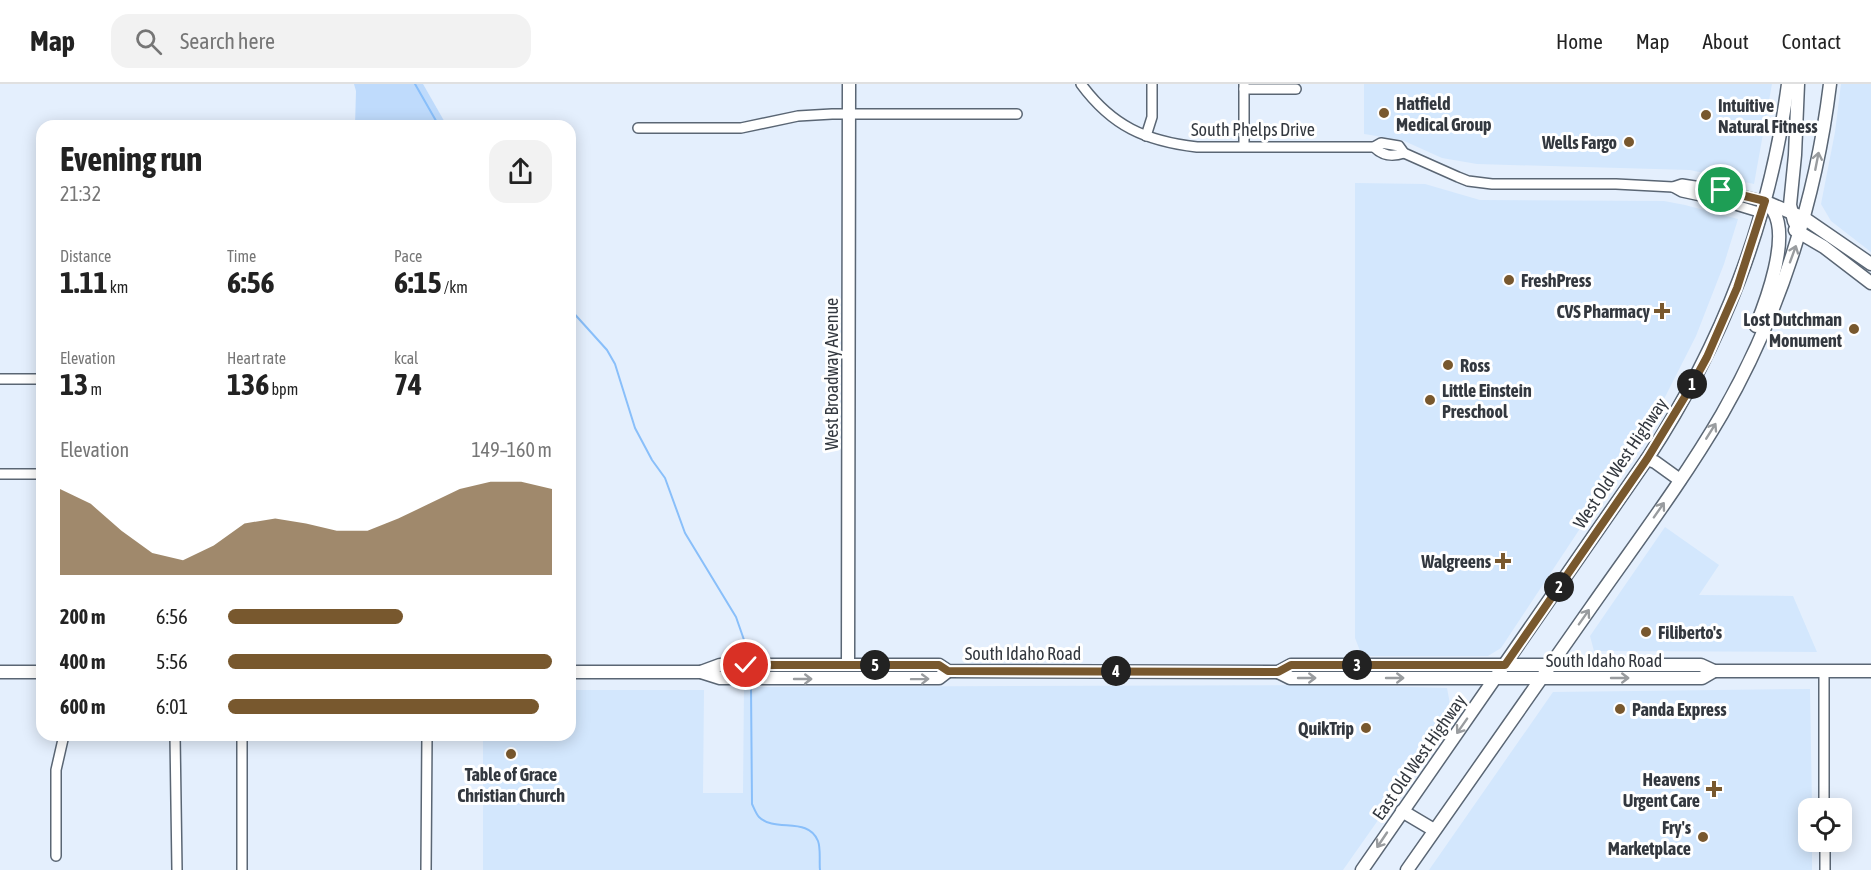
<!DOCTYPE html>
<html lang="en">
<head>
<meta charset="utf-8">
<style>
  :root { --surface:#fff; --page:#f2f2f2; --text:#222; --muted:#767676; --line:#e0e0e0; --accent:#78582e }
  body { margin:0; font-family:"Asap Condensed",sans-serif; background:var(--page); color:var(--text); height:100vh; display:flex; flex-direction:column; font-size:22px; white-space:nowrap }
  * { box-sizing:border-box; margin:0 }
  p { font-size:20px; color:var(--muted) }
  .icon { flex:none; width:33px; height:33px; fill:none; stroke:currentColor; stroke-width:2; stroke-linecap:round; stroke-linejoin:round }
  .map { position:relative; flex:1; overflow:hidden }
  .details { position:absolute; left:36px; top:36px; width:540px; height:621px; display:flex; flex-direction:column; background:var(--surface); border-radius:18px; box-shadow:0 3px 15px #0003 }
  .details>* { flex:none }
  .controls { position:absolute; left:1798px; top:714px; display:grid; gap:12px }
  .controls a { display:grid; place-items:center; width:54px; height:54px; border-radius:12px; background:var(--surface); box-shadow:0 3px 15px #0003; font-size:30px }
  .pin { position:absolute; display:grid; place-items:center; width:51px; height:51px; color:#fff; margin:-26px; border:3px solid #fff; border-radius:50%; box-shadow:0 2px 6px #0007 }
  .km { position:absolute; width:30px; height:30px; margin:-15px; border-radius:50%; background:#222; color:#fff; font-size:16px; line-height:30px; text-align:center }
  .round { display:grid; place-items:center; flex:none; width:63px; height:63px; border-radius:18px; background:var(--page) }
  .head { display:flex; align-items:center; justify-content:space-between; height:102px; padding:0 24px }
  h1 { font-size:33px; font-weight:700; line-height:45px }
  .figures { display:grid; grid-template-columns:repeat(3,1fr); gap:9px; height:102px; padding:6px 24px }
  .figures div { display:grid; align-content:center }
  .figures b { font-size:30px; font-weight:700 }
  .figures small { font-size:16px; font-weight:400 }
  .figures p { font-size:16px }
  .chart { height:168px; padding:12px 24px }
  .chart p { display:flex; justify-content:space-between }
  .chart svg { width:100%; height:108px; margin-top:6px; fill:var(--accent); opacity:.7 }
  ul { padding:0 24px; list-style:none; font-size:20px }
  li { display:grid; grid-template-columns:96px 72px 1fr; align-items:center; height:45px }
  li i { height:15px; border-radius:8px; background:var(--accent) }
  header { display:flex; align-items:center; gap:36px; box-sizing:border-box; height:84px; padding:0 30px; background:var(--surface); border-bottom:2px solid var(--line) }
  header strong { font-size:28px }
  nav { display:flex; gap:33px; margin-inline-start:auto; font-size:21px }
  .search { width:420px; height:54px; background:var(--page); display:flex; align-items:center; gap:15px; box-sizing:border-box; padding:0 21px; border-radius:18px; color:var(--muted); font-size:22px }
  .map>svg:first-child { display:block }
  .built { fill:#d3e7fd }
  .green { fill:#bfdbfc }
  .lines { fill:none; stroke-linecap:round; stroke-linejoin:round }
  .stream { stroke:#89bffa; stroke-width:2 }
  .minor-casing { stroke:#5a6674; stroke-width:12 }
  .major-casing { stroke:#5a6674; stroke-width:15 }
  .minor { stroke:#fff; stroke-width:9 }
  .major { stroke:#fff; stroke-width:12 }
  .oneway { stroke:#999c9f }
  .route-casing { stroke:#fff; stroke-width:12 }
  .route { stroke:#78582e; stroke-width:8 }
  .poi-dot { fill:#78582e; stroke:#fff; stroke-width:2 }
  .labels { text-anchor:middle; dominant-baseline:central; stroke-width:6; stroke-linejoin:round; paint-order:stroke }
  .poi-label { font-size:18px; font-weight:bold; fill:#33383f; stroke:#fff; text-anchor:start }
  .street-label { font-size:18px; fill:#33383f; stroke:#fff }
</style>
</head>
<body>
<header>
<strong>Map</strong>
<div class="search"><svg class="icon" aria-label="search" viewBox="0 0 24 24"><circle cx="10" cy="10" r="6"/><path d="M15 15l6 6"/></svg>Search here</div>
<nav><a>Home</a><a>Map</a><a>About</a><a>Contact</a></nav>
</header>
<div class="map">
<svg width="1871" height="786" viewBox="0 0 1871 786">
  <rect width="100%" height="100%" fill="#e4effd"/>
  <g class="built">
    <path d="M1364 0H1772L1754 100 1690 86 1477 80 1442 74 1402 56 1364 50Z"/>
    <path d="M1841 0H1871V168L1831 137 1821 120 1835 48Z"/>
    <path d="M1355 99 1425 100 1480 116 1664 117 1685 121 1738 135 1724 180 1696 252 1664 315 1626 375 1501 564 1488 572H1362L1355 554Z"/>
    <path d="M1665 443 1719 481 1699 511 1793 512 1817 568 1594 567 1590 552Z"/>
    <path d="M1337 601 1447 604 1452 631 1343 786H483V651H570V606H704L703 709H743L744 603Z"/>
    <path d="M1810 605 1812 724H1809V758H1812V786H1429L1553 608Z"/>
  </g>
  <path class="green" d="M354 0H423L447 42H355L356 7Z"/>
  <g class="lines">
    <g class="stream">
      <path d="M415 0 439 42"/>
      <path d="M570 225 607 266 615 280 635 344 652 376 665 394 685 449 736 533 750 573"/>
      <path d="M751 603 752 720C754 724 756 730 759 733 775 749 808 732 818 757 821 765 819 778 820 786"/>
    </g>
    <g class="minor-casing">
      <g id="minor">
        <path d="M1081 0C1112 42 1145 57 1197 63H1374L1381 59 1399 62 1404 69 1458 93 1468 97 1492 100H1616L1673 103 1682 100 1721 106 1765 117"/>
        <path d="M1244 0V62"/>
        <path d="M1244 5H1296"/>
        <path d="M638 44H741L798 32 832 30H1017"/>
        <path d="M1146 52 1152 33V0"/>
        <path d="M1374 63C1383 72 1392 73 1404 69"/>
        <path d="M1673 103 1682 108 1719 116 1762 129"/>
        <path d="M0 295H42"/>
        <path d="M0 390H42"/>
        <path d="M1824 587V724"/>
        <path d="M175 651 177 786"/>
        <path d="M242 651V786"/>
        <path d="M1825 758V786"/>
        <path d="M56 772V686L64 651"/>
        <path d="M426 786 427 651"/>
      </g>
    </g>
    <g class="major-casing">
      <g id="major">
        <path d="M1798 0 1795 71 1790 121 1794 137 1800 149"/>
        <path d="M1766 118 1804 134 1871 180"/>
        <path d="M1795 146 1824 163 1871 199"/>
        <path d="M1756 242C1767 215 1789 155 1774 128 1772 124 1768 120 1765 117"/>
        <path d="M1647 375 1655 378 1680 396"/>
        <path d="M848 580 849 0"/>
        <path d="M0 588H42"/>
        <path d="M570 588H701L720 594H939L948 587"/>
        <path d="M701 588 720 581H939L948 587 1278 588 1291 581H1701L1714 587H1871"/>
        <path d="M1278 588 1290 594H1702L1714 587"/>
        <path d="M1402 727 1434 746"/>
        <path d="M1362 786 1647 375C1723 259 1770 137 1788 0"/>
        <path d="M1407 786C1468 698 1530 610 1592 522 1636 459 1683 397 1722 330 1780 229 1816 115 1830 0"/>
      </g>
    </g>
    <use href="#minor" class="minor"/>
    <use href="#major" class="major"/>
  </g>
  <defs><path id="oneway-shaft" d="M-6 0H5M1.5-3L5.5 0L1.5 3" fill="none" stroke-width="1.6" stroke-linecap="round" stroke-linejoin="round" transform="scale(1.5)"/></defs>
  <g class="oneway">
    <use href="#oneway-shaft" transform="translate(1817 77) rotate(-79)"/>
    <use href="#oneway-shaft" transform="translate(1793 170) rotate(-70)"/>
    <use href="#oneway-shaft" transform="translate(1711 347) rotate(-58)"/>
    <use href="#oneway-shaft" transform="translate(1659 426) rotate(-55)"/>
    <use href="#oneway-shaft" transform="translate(1584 533) rotate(-55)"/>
    <use href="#oneway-shaft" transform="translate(1307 594)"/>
    <use href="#oneway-shaft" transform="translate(1395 594)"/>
    <use href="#oneway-shaft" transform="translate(1620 594)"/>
    <use href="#oneway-shaft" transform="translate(803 595)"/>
    <use href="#oneway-shaft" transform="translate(920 595) rotate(-1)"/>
    <use href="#oneway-shaft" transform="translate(1462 642) rotate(125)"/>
    <use href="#oneway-shaft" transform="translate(1382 756) rotate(124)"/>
  </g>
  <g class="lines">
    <g class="route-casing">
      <path id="route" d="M746 581H939L948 587 1278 588 1291 581H1505L1647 375 1689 306 1707 273 1737 204 1765 117 1721 106"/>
    </g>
    <use href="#route" class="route"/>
  </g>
  <g class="poi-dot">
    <circle cx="1384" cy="29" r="6"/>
    <circle cx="1706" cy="31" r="6"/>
    <circle cx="1629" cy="58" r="6"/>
    <circle cx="1509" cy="196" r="6"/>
    <path d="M1659 218h6v6h6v6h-6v6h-6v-6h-6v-6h6z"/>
    <circle cx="1854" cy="245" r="6"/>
    <circle cx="1448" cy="281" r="6"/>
    <circle cx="1430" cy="316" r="6"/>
    <path d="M1500 468h6v6h6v6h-6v6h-6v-6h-6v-6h6z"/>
    <circle cx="1646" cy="548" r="6"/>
    <circle cx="1620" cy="625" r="6"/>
    <circle cx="1366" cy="644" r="6"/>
    <circle cx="511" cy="670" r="6"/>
    <path d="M1711 696h6v6h6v6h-6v6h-6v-6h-6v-6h6z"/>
    <circle cx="1703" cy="753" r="6"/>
  </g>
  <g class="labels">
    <g class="poi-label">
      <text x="1396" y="19">Hatfield<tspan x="1396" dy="21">Medical Group</tspan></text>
      <text x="1718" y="21">Intuitive<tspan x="1718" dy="21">Natural Fitness</tspan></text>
      <text x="1617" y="58" text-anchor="end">Wells Fargo</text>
      <text x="1521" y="196">FreshPress</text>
      <text x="1650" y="227" text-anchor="end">CVS Pharmacy</text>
      <text x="1842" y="235" text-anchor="end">Lost Dutchman<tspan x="1842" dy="21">Monument</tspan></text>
      <text x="1460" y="281">Ross</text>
      <text x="1442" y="306">Little Einstein<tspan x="1442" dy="21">Preschool</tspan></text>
      <text x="1491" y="477" text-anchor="end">Walgreens</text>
      <text x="1658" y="548">Filiberto's</text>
      <text x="1632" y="625">Panda Express</text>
      <text x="1354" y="644" text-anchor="end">QuikTrip</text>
      <text x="511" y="690" text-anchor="middle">Table of Grace<tspan x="511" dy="21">Christian Church</tspan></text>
      <text x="1700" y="695" text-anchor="end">Heavens<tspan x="1700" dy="21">Urgent Care</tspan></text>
      <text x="1691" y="743" text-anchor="end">Fry's<tspan x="1691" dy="21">Marketplace</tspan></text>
    </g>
    <g class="street-label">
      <text x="1253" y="45">South Phelps Drive</text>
      <text transform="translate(831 290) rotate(-90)">West Broadway Avenue</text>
      <text transform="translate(1620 379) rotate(-56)">West Old West Highway</text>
      <text x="1023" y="569">South Idaho Road</text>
      <text x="1604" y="576">South Idaho Road</text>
      <text transform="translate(1419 673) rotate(-55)">East Old West Highway</text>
    </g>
  </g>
</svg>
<div class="controls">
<a><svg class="icon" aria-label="locate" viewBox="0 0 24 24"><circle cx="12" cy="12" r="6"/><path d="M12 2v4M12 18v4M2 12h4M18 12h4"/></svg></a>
</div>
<div class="pin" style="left:1721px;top:106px;background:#1e9e55"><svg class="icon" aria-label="arrive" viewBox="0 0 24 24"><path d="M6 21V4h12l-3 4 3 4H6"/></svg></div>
<div class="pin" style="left:746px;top:581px;background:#d93025"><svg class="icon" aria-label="check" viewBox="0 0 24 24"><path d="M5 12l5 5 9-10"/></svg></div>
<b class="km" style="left:1692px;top:300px">1</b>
<b class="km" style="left:1559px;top:503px">2</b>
<b class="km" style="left:1357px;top:581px">3</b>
<b class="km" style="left:1116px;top:587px">4</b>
<b class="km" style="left:875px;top:581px">5</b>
<section class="details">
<div class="head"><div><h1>Evening run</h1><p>21:32</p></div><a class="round"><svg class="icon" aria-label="share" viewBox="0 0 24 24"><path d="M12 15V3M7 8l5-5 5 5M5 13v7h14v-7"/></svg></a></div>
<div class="figures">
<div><p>Distance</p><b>1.11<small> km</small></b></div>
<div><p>Time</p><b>6:56</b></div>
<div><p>Pace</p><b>6:15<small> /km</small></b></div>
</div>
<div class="figures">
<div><p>Elevation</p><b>13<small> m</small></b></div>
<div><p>Heart rate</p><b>136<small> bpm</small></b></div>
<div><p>kcal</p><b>74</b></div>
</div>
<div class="chart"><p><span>Elevation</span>149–160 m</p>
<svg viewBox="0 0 160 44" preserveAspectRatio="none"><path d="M0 44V9L10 15L20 26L30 35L40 38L50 32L60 23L70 21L80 23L90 26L100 26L110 21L120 15L130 9L140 6L150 6L160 9V44z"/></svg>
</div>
<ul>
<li><b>200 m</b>6:56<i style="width:54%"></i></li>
<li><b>400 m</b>5:56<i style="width:100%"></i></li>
<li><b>600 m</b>6:01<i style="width:96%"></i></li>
</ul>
</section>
</div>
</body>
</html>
